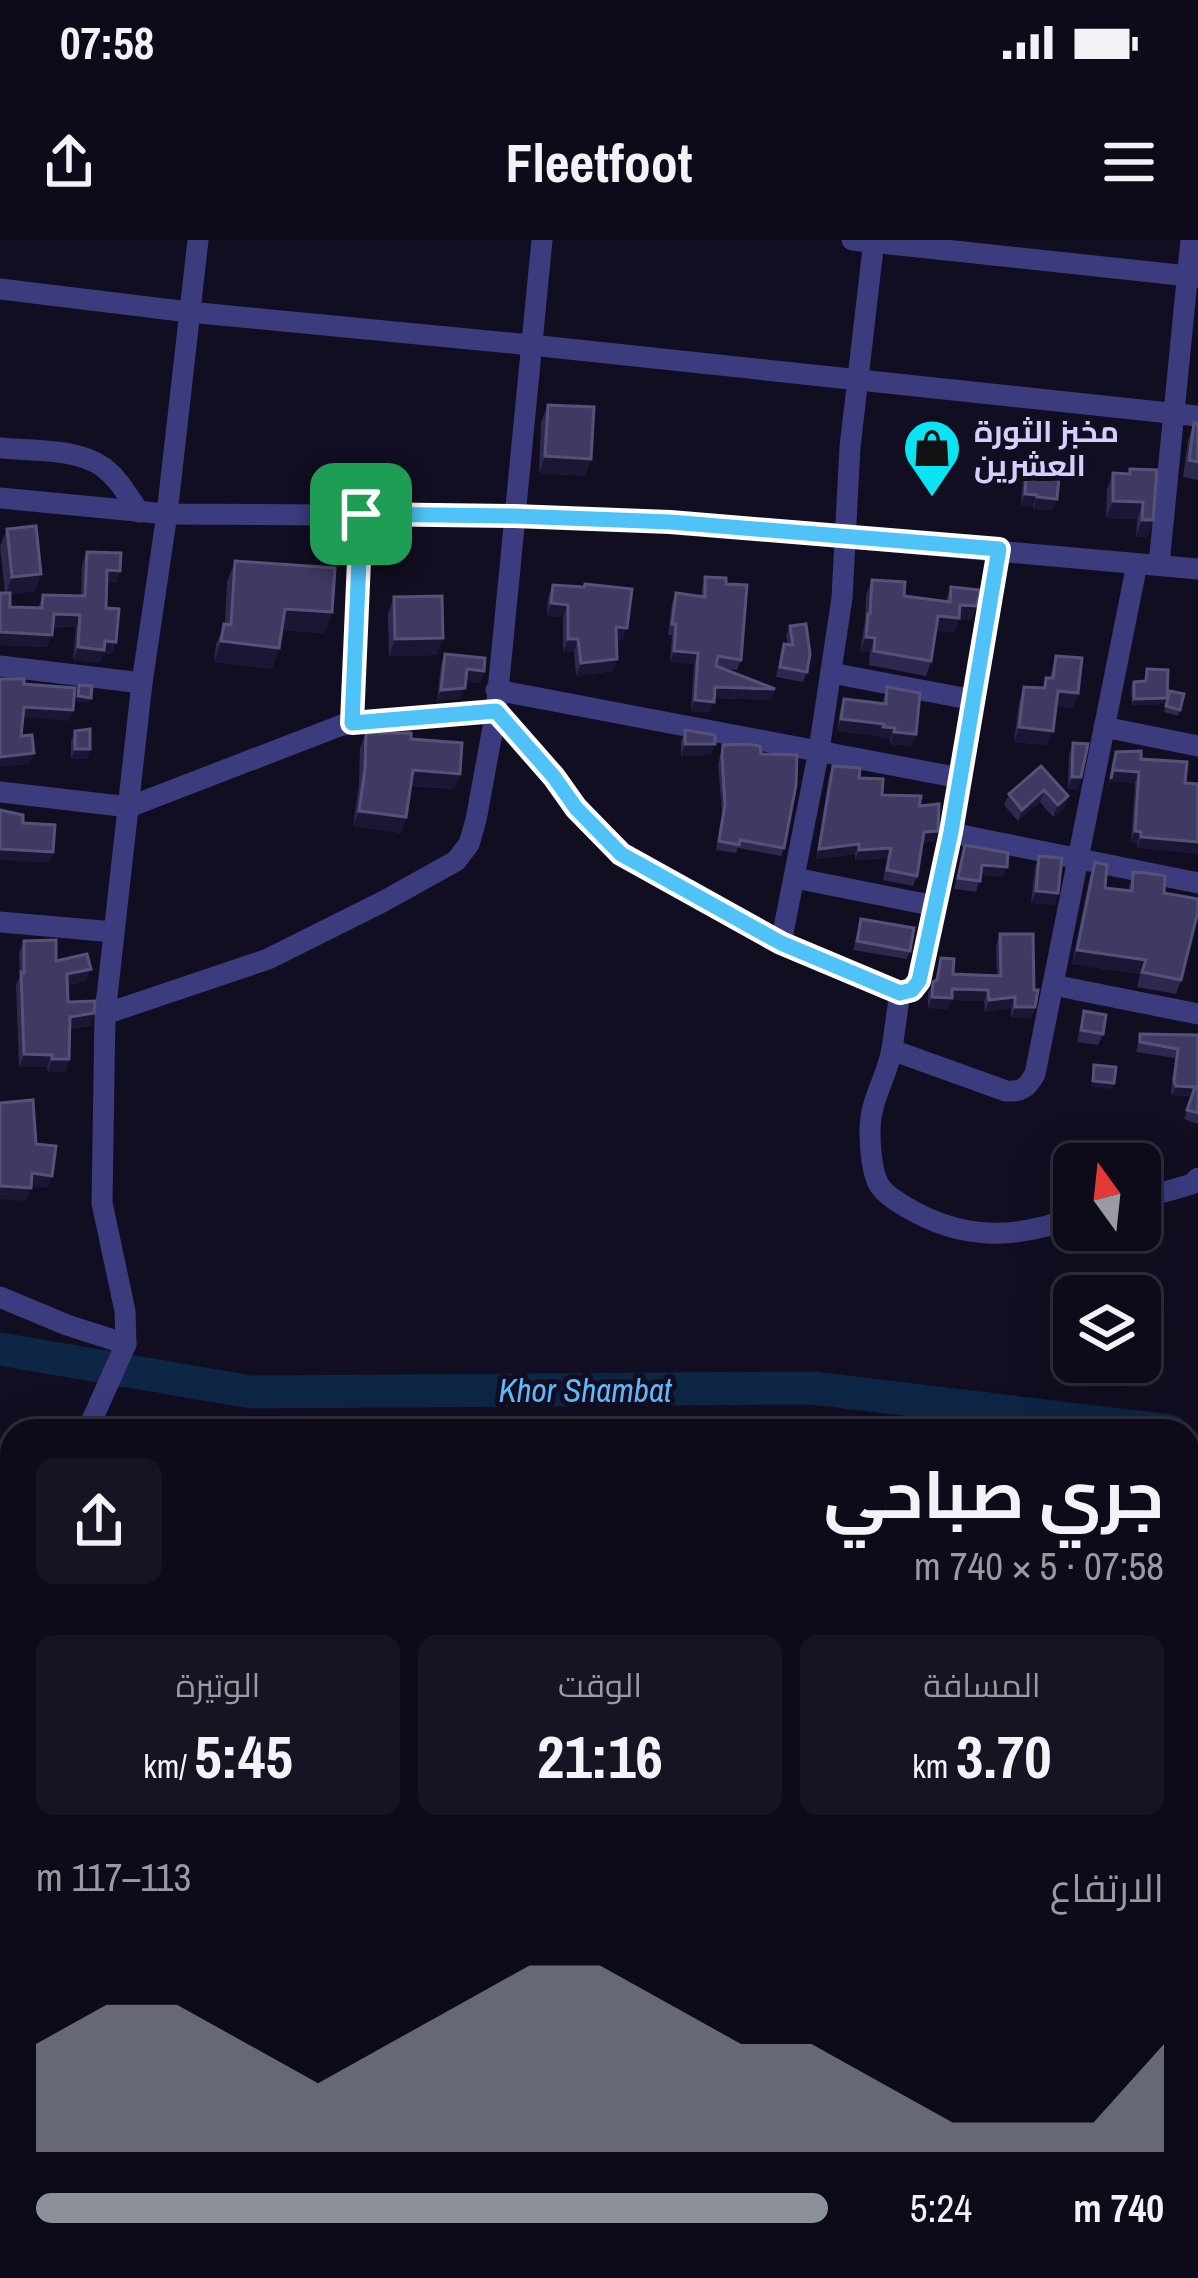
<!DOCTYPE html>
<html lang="ar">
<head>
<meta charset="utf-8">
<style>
  :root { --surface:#0d0a19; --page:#161322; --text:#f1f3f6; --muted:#9a9aa2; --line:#2d2b38; --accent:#8c9099 }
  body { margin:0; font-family:"Archivo Narrow",Cairo,sans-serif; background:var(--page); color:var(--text); direction:rtl; height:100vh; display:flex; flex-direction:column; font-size:45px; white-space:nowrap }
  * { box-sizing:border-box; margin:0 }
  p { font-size:39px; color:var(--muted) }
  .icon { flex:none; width:66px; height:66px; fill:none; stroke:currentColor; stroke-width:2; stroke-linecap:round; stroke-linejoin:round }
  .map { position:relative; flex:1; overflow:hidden; direction:ltr }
  .panel { position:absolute; left:0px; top:1179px; width:1200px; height:861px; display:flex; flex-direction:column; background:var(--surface); border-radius:36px 36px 0 0; box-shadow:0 12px 48px #0002,0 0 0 3px var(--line); direction:rtl }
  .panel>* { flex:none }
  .needle { width:78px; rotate:345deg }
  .fabs { position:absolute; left:1053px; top:903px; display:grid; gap:24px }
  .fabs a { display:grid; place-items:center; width:108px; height:108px; border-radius:18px; background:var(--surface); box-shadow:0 12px 48px #0002,0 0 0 3px var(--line); font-size:60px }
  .pin { position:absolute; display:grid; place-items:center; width:102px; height:102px; color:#fff; margin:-51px; border-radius:24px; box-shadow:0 6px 18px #0006 }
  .round { display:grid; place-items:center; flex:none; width:126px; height:126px; border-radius:18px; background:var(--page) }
  .headline { display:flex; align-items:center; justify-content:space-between; height:204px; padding:0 36px }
  h1 { font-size:66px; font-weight:700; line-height:90px }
  .metrics { display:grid; grid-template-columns:repeat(3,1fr); gap:18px; height:204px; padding:12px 36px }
  .metrics div { display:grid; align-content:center; border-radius:18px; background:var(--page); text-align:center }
  .metrics b { font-size:60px; font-weight:700 }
  .metrics small { font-size:33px; font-weight:400 }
  .metrics p { font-size:33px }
  .chart { height:336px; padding:24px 36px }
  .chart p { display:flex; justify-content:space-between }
  .chart svg { width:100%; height:216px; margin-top:12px; fill:var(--accent); opacity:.7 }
  ul { padding:0 36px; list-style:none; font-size:39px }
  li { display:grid; grid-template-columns:192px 144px 1fr; align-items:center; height:90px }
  li i { height:30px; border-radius:15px; background:var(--accent) }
  .status { display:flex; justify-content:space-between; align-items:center; height:84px; padding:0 60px; background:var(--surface); direction:ltr }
  .status svg { height:33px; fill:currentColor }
  header { display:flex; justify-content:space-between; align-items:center; height:156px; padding:0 36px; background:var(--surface); font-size:54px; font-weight:700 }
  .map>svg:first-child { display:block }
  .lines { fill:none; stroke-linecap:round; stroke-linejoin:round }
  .river { stroke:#0e2645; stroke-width:33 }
  .minor { stroke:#3b3b7e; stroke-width:21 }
  .wall { fill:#2d284e }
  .shaded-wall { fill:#1b1634 }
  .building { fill:#3f3a61; stroke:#565179; stroke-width:3 }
  .route-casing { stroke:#fff; stroke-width:24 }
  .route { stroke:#4fc3f7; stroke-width:15 }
  .labels { text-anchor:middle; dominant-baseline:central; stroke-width:10; stroke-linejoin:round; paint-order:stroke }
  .poi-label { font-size:30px; font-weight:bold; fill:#d3d0fd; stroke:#110e21; text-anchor:start }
  .water-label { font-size:33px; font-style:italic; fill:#62baf9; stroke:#110e21 }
</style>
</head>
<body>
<div class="status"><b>07:58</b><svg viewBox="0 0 49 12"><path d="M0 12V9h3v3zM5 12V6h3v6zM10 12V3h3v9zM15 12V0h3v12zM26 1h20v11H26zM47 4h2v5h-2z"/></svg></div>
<header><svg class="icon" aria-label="menu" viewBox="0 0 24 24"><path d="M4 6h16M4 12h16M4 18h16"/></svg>Fleetfoot<svg class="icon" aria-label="share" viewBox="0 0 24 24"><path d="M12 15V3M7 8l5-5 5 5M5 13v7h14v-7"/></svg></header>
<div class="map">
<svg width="1198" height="2038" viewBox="0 0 1198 2038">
  <rect width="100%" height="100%" fill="#110e21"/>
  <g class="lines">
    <path class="river" d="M0 1109 251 1152 812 1148 1170 1191"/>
    <g class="minor">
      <path d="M852 0 1198 37"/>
      <path d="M0 49 189 72 531 105 1198 176"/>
      <path d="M0 208C32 211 76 208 103 227 119 239 128 256 139 272"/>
      <path d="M0 258 167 274 514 276 670 282 1198 329"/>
      <path d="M1159 324 1191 0"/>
      <path d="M0 426 142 443"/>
      <path d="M831 433 974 460"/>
      <path d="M496 450 960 538"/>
      <path d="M496 471 554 537 576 568 621 613 781 703 900 753 912 750 919 741 951 593 999 309"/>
      <path d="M352 483 361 275"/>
      <path d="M1104 487 1198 506"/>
      <path d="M0 552 129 567 342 485 496 471"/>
      <path d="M951 593 1198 643"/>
      <path d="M795 638 935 666"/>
      <path d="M0 682 114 692"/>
      <path d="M781 703 819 510 842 358 850 207 874 0"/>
      <path d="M1053 745 1198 774"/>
      <path d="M900 753C897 771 895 790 892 808 888 836 871 857 870 888 870 905 871 928 878 943 884 954 896 961 906 967 961 1000 1015 1000 1074 977"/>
      <path d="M105 774 268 719 384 661 456 621 469 604 476 580 496 471 542 0"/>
      <path d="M892 810 1006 851C1022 852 1027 848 1035 834L1137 324"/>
      <path d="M1140 959 1192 944 1198 938"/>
      <path d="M0 1057 67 1085 126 1104"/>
      <path d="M87 1191 126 1104 125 1071 102 963 105 774 142 443 167 274 198 0"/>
      <path d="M1188 1327H1198"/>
      <path d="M0 1337 12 1336"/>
      <path d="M0 1482 12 1485"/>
      <path d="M1188 1497H1198"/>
      <path d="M0 1646 12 1649"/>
      <path d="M1188 1703H1198"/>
      <path d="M0 1786 12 1789"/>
      <path d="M1188 1871H1198"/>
      <path d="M0 1931 12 1932"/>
      <path d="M485 2028 530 2038"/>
      <path d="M87 2038 89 2028"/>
      <path d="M396 2038 398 2028"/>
      <path d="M744 2038 746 2028"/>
      <path d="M1066 2038V2028"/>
    </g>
  </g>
  <g class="wall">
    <path d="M548 165 591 219 585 236 539 233 541 182Z"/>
    <path d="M1194 183 1198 184V240L1183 237 1188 200Z"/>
    <path d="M1027 225 1053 270 1033 269V266L1021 265 1023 236Z"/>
    <path d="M1130 229 1153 280 1147 297H1136L1137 279 1106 278 1107 250 1113 233 1128 234Z"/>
    <path d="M7 289 35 351 10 354V367L38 368 43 355 81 356 82 324 87 312 120 331 116 343H107L106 368 112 414 103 413 100 423 73 420 76 387H53L47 407 0 405V353H5L0 306Z"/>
    <path d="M235 321 325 393 282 390 272 429 214 422 216 404 225 384 227 342Z"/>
    <path d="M705 337 726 344 741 420 737 430 720 428 771 460 714 458 710 472 691 471 694 424 670 422 672 395H668L672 363 676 353 701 356 702 348Z"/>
    <path d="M872 340 904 356 945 362 951 347 972 380H959L954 392 936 391 931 421 926 436 869 425 870 412 860 411 865 381 866 355Z"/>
    <path d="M553 345 622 401 617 400V419L613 431 576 436 574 412H563V377L547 376 548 358Z"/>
    <path d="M394 357 437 415 389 416 388 374Z"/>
    <path d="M790 386 807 432 803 442 776 437 781 413 784 404H788L786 396Z"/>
    <path d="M445 414 484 431 480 443 466 441 461 459 437 461 441 425Z"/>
    <path d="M1056 416 1073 468 1056 466 1047 505 1014 502 1019 462 1024 447 1042 448 1046 438H1050Z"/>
    <path d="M1147 429 1167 457 1184 454 1178 476 1164 472 1166 461 1165 464 1132 465 1131 447 1134 442 1145 441Z"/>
    <path d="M887 447 912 506 890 504V499L879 498 880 496 837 491 840 471 844 459 882 464Z"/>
    <path d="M685 490 711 515 681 516V501Z"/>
    <path d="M75 491 90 509 87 519H71V501Z"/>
    <path d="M366 493 411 499 460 534 454 549 411 546 401 593 353 586 359 544 360 508Z"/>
    <path d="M1073 503 1081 537 1077 549H1068L1069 515Z"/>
    <path d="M723 505 761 514 784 608 781 616 738 608 736 613 716 610 722 573 718 524Z"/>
    <path d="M1116 512 1141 519 1185 543 1137 608V603L1131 602 1135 543 1110 541 1107 550Z"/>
    <path d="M833 526 859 538 882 555 919 566 938 591 934 601 922 602 917 636 913 646 883 640 887 618 855 620V614L816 619 829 536Z"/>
    <path d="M1041 526 1068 556 1064 568 1053 577 1040 562 1018 581 1004 565 1009 554Z"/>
    <path d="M965 605 1003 637 981 635 976 652 954 649Z"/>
    <path d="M1039 616 1058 653 1054 665 1031 663 1035 627Z"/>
    <path d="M1095 622 1105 648 1128 651 1133 632 1164 653 1181 740 1176 754 1137 747 1140 734 1072 724 1090 636Z"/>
    <path d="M861 679 910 711 907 719 853 710Z"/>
    <path d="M1000 694 1035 767 1031 778H1011V768L985 772 984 761 951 760 948 769 928 768V753L935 741 941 718 953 734 997 735 996 705Z"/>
    <path d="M24 701 86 741 68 745V762L94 773 90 786 70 789 69 819 65 832H48L47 827H19L16 745 20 736 19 713Z"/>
    <path d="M1084 771 1103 794 1098 805 1077 802Z"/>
    <path d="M1140 794 1198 795V884L1184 879 1192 856 1172 855 1171 850 1175 818 1136 812Z"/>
    <path d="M0 1517 12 1519V1585L0 1583Z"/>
    <path d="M868 2028H924L922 2038H867Z"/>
    <path d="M973 2028H1032L1033 2038H974Z"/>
  </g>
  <g class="shaded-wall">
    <path d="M545 216 591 219 585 236 539 233Z"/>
    <path d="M1025 254 1037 255 1033 266 1021 265Z"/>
    <path d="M1037 257 1057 259 1053 270 1033 269Z"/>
    <path d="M1113 261 1143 262 1137 279 1106 278Z"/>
    <path d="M1142 280H1153L1147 297H1136Z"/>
    <path d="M107 330 120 331 116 343H103Z"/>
    <path d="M41 334 35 351 6 354 12 337Z"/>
    <path d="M551 363 568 365 563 377 547 376Z"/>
    <path d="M960 365 977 366 972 380H959L954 392 933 391 938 376Z"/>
    <path d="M285 369 332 372 325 393 277 390Z"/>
    <path d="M54 374 80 375 76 387 49 386Z"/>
    <path d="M616 387 627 388 622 401 612 400Z"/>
    <path d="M0 392 52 395 47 407 0 405Z"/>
    <path d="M866 397 875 398 870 412 860 411Z"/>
    <path d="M443 398 437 415 389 416 395 399Z"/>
    <path d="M568 399H578L574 412H563Z"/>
    <path d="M105 401 116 402 112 414 103 413 100 423 73 420 78 407Z"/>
    <path d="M221 401 279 408 272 429 214 422Z"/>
    <path d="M674 411 698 413 694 424 670 422Z"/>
    <path d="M617 419 613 431 576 436 581 423Z"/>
    <path d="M467 429 484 431 480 443 463 441Z"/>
    <path d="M715 447 775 449 771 460 711 458Z"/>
    <path d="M465 448 461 459 437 461 441 450Z"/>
    <path d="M1058 451 1078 453 1073 468 1052 466Z"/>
    <path d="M78 456 91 458 89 463 76 462Z"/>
    <path d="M1167 458 1165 464 1132 465 1134 459Z"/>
    <path d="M695 460 714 462 710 472 691 471Z"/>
    <path d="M24 467 73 470 69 481 20 477Z"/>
    <path d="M841 479 884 484 880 496 837 491Z"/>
    <path d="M883 487 895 488 890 499 879 498Z"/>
    <path d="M1019 487 1053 491 1047 505 1014 502Z"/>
    <path d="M894 492 916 494 912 506 890 504Z"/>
    <path d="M685 504H715L711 515 681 516Z"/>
    <path d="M75 509H90L87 519H71Z"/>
    <path d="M34 513 30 524 0 527V517Z"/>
    <path d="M413 530 460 534 454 549 407 545Z"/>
    <path d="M1113 530 1139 532 1135 543 1110 541Z"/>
    <path d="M1072 537H1081L1077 549H1068Z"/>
    <path d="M1044 550 1040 562 1018 581 1022 570Z"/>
    <path d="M1068 556 1064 568 1053 577 1058 565Z"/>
    <path d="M359 571 406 577 401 593 353 586Z"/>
    <path d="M938 591 934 601 920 602 924 592Z"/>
    <path d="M1135 591 1141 592 1137 603 1131 602Z"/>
    <path d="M1141 597 1198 602V614L1137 608Z"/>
    <path d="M859 604 855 614 816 619 819 609Z"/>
    <path d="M891 608 887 618 855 620 859 610Z"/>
    <path d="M0 609 53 612 49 623 0 620Z"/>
    <path d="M982 625 1007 627 1003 637 978 635Z"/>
    <path d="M1036 651 1058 653 1054 665 1031 663Z"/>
    <path d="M1077 710 1146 720 1140 734 1072 724Z"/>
    <path d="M91 729 86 741 63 746 67 734Z"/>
    <path d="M952 749 988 750 984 761 951 760 948 769 928 768 932 757Z"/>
    <path d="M1015 757 1011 768 985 772 989 760Z"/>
    <path d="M1015 767H1035L1031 778H1011Z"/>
    <path d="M94 773 90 786 66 789 70 777Z"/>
    <path d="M24 814 52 815 47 827H19Z"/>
    <path d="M52 819H69L65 832H48Z"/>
    <path d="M1093 841 1114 843 1112 849 1091 847Z"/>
    <path d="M1176 846 1195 847 1192 856 1172 855Z"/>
    <path d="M32 933 52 936 48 948 27 946Z"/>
    <path d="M0 946 31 948 26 961 0 959Z"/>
    <path d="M12 1380V1395L0 1398V1383Z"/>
    <path d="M1188 1463 1198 1464V1478L1188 1477Z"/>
    <path d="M1198 1600V1613L1188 1615V1601Z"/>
    <path d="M0 1744 12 1745V1760H0Z"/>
    <path d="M1188 1841H1198L1196 1852H1188Z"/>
    <path d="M1188 1939H1197L1191 1955H1188Z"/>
  </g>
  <g class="building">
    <path d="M548 165 594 167 591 219 545 216Z"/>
    <path d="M1194 183 1198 184V222L1189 220Z"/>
    <path d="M1027 225 1060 227 1057 259 1037 257V255L1025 254Z"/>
    <path d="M1130 229 1157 230 1153 280H1142L1143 262 1113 261V233L1130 234Z"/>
    <path d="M36 286 41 334 12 337 7 289Z"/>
    <path d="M87 312 121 313 120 331 107 330 106 368 119 369 116 402 105 401 104 410 78 407 80 375 54 374 52 395 0 392V353H10V367L42 368 43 355 85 356Z"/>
    <path d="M235 321 335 328 332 372 285 369 279 408 221 401 224 384 231 385Z"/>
    <path d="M705 337 726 338V344L747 345 741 420 718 416 716 426 775 449 715 447 714 462 695 460 698 413 674 411 676 384H672L676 353 705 357Z"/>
    <path d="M872 340 905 342 904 356 950 362 951 347 980 350 977 366 960 365 959 378 938 376 931 421 874 411 875 398 866 397 868 374H870Z"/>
    <path d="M585 344 632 349 627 388 616 387 617 419 581 423 578 399H568V365L551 363 553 345 584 347Z"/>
    <path d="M442 356 443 398 395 399 394 357Z"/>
    <path d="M806 384 810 414 807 432 780 427 784 404 793 405 790 386Z"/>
    <path d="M445 414 485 418 484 431 467 429 465 448 441 450Z"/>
    <path d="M1056 416 1082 418 1078 453 1058 451 1053 491 1019 487 1024 447 1045 448 1046 438H1053Z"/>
    <path d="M1147 429 1168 430 1167 458 1134 459V442L1146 441Z"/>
    <path d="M0 439H24V444L75 448 73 470 24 467 21 496 32 495 34 513 0 517Z"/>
    <path d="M79 445 92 446 91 458 78 456Z"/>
    <path d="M887 447 920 453 916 494 894 492 895 488 883 487 884 484 841 479 844 459 886 464Z"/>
    <path d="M1170 451 1184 454 1180 470 1166 466Z"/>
    <path d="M90 489V509H75V491Z"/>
    <path d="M685 490 715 495V504H685Z"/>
    <path d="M366 493H411V499L462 503 460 534 413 530 406 577 359 571 365 529Z"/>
    <path d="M1073 503 1088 504 1081 537H1072Z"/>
    <path d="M747 504 760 506 761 514 797 515 796 545 784 608 740 600 739 605 719 601 725 565 722 516 723 505Z"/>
    <path d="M1141 511V519L1187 522 1185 543 1198 544V602L1141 597V592L1135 591 1139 532 1113 530 1111 539 1116 512Z"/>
    <path d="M833 526 860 528 859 538 883 539 882 555 921 556 919 566 939 564 938 591 924 592 917 636 887 630 891 608 859 610V604L819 609Z"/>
    <path d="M1041 526 1068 556 1058 565 1044 550 1022 570 1009 554Z"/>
    <path d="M0 570 23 575V583L55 585 53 612 0 609Z"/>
    <path d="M965 605 1008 613 1007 627 982 625 980 641 958 638Z"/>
    <path d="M1039 616 1062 618 1058 653 1036 651Z"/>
    <path d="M1095 622 1107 625 1105 648 1132 651 1133 632 1147 633 1165 636 1164 653 1198 659V671L1181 740 1142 732 1146 720 1077 710Z"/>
    <path d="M861 679 914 688 910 711 857 701Z"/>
    <path d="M1000 694H1033L1034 750H1038L1035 767H1015V757L989 760 988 750 952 749V758L932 757 933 742 937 740 941 718 954 719 953 734 1001 736Z"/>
    <path d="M56 700V721L87 714 91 729 67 734 68 762 95 761 94 773 70 777 69 819H52V815L24 814 21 732 24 733V701Z"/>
    <path d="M1084 771 1106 775 1103 794 1081 790Z"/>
    <path d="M1140 794 1198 795V873L1187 870 1195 847 1176 846 1174 841 1178 809 1140 802Z"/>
    <path d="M1094 825 1116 827 1114 843 1093 841Z"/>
    <path d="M33 860 36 904 56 906 52 936 32 933 31 948 0 946V863Z"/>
    <path d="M0 1345H12V1380L0 1383Z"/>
    <path d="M1188 1404H1198V1464L1188 1463Z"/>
    <path d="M0 1517 12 1519V1568L0 1566Z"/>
    <path d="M1188 1517H1198V1600L1188 1601Z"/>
    <path d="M0 1713H12V1745L0 1744Z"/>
    <path d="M1188 1736H1197V1753H1191L1198 1819V1841H1188Z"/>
    <rect x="1188" y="1917" width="9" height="22"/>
    <path d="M108 2028H143L141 2038H106Z"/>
    <path d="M224 2028H367L364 2036 367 2038H273L240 2034V2038H215L217 2031 224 2033Z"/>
    <path d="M454 2028H482V2038H453Z"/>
    <path d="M875 2028H924L923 2033H919L918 2038H872Z"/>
    <path d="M979 2028H1032L1033 2038H980Z"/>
    <path d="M1141 2028 1142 2035 1178 2032 1179 2038H1114L1113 2032Z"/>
    <path d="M414 2030 430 2033 429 2038H407Z"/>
  </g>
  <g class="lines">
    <g class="route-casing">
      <path id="route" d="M361 274 514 276 670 282 999 309 951 592 919 741 912 750 900 753 781 703 621 614 576 568 554 537 496 471 352 483Z"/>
    </g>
    <use href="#route" class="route"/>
  </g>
  <defs>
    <g id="shop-pin" transform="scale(3)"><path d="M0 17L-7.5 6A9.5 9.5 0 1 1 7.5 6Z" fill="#09e4f0" stroke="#110e21"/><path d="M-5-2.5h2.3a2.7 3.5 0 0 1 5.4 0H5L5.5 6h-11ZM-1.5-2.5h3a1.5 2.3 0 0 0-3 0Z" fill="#111"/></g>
  </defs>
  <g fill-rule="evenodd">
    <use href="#shop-pin" x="932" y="208"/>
  </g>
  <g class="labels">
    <g class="poi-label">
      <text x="974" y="191">مخبز الثورة<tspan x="974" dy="34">العشرين</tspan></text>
    </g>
    <g class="water-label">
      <text x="585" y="1150">Khor Shambat</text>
    </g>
  </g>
</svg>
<div class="fabs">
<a><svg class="needle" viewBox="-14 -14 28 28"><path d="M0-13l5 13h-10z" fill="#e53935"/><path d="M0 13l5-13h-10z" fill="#9a9aa2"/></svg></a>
<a><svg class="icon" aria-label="layers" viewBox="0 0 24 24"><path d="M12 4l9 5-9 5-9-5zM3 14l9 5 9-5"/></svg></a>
</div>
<div class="pin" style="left:361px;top:274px;background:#1e9e55"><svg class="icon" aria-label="arrive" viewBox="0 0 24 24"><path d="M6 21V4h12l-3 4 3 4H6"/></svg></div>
<section class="panel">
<div class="headline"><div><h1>جري صباحي</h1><p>07:58 · 5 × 740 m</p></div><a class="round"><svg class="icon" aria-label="share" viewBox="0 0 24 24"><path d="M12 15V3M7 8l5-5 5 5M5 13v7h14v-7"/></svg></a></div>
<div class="metrics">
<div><p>المسافة</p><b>3.70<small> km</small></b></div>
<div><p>الوقت</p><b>21:16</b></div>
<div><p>الوتيرة</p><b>5:45<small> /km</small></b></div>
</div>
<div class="chart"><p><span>الارتفاع</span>113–117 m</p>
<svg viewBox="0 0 160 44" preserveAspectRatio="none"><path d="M0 44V22L10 14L20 14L30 22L40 30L50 22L60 14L70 6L80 6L90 14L100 22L110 22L120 30L130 38L140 38L150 38L160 22V44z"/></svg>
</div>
<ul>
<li><b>740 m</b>5:24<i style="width:100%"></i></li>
</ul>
</section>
</div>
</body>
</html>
